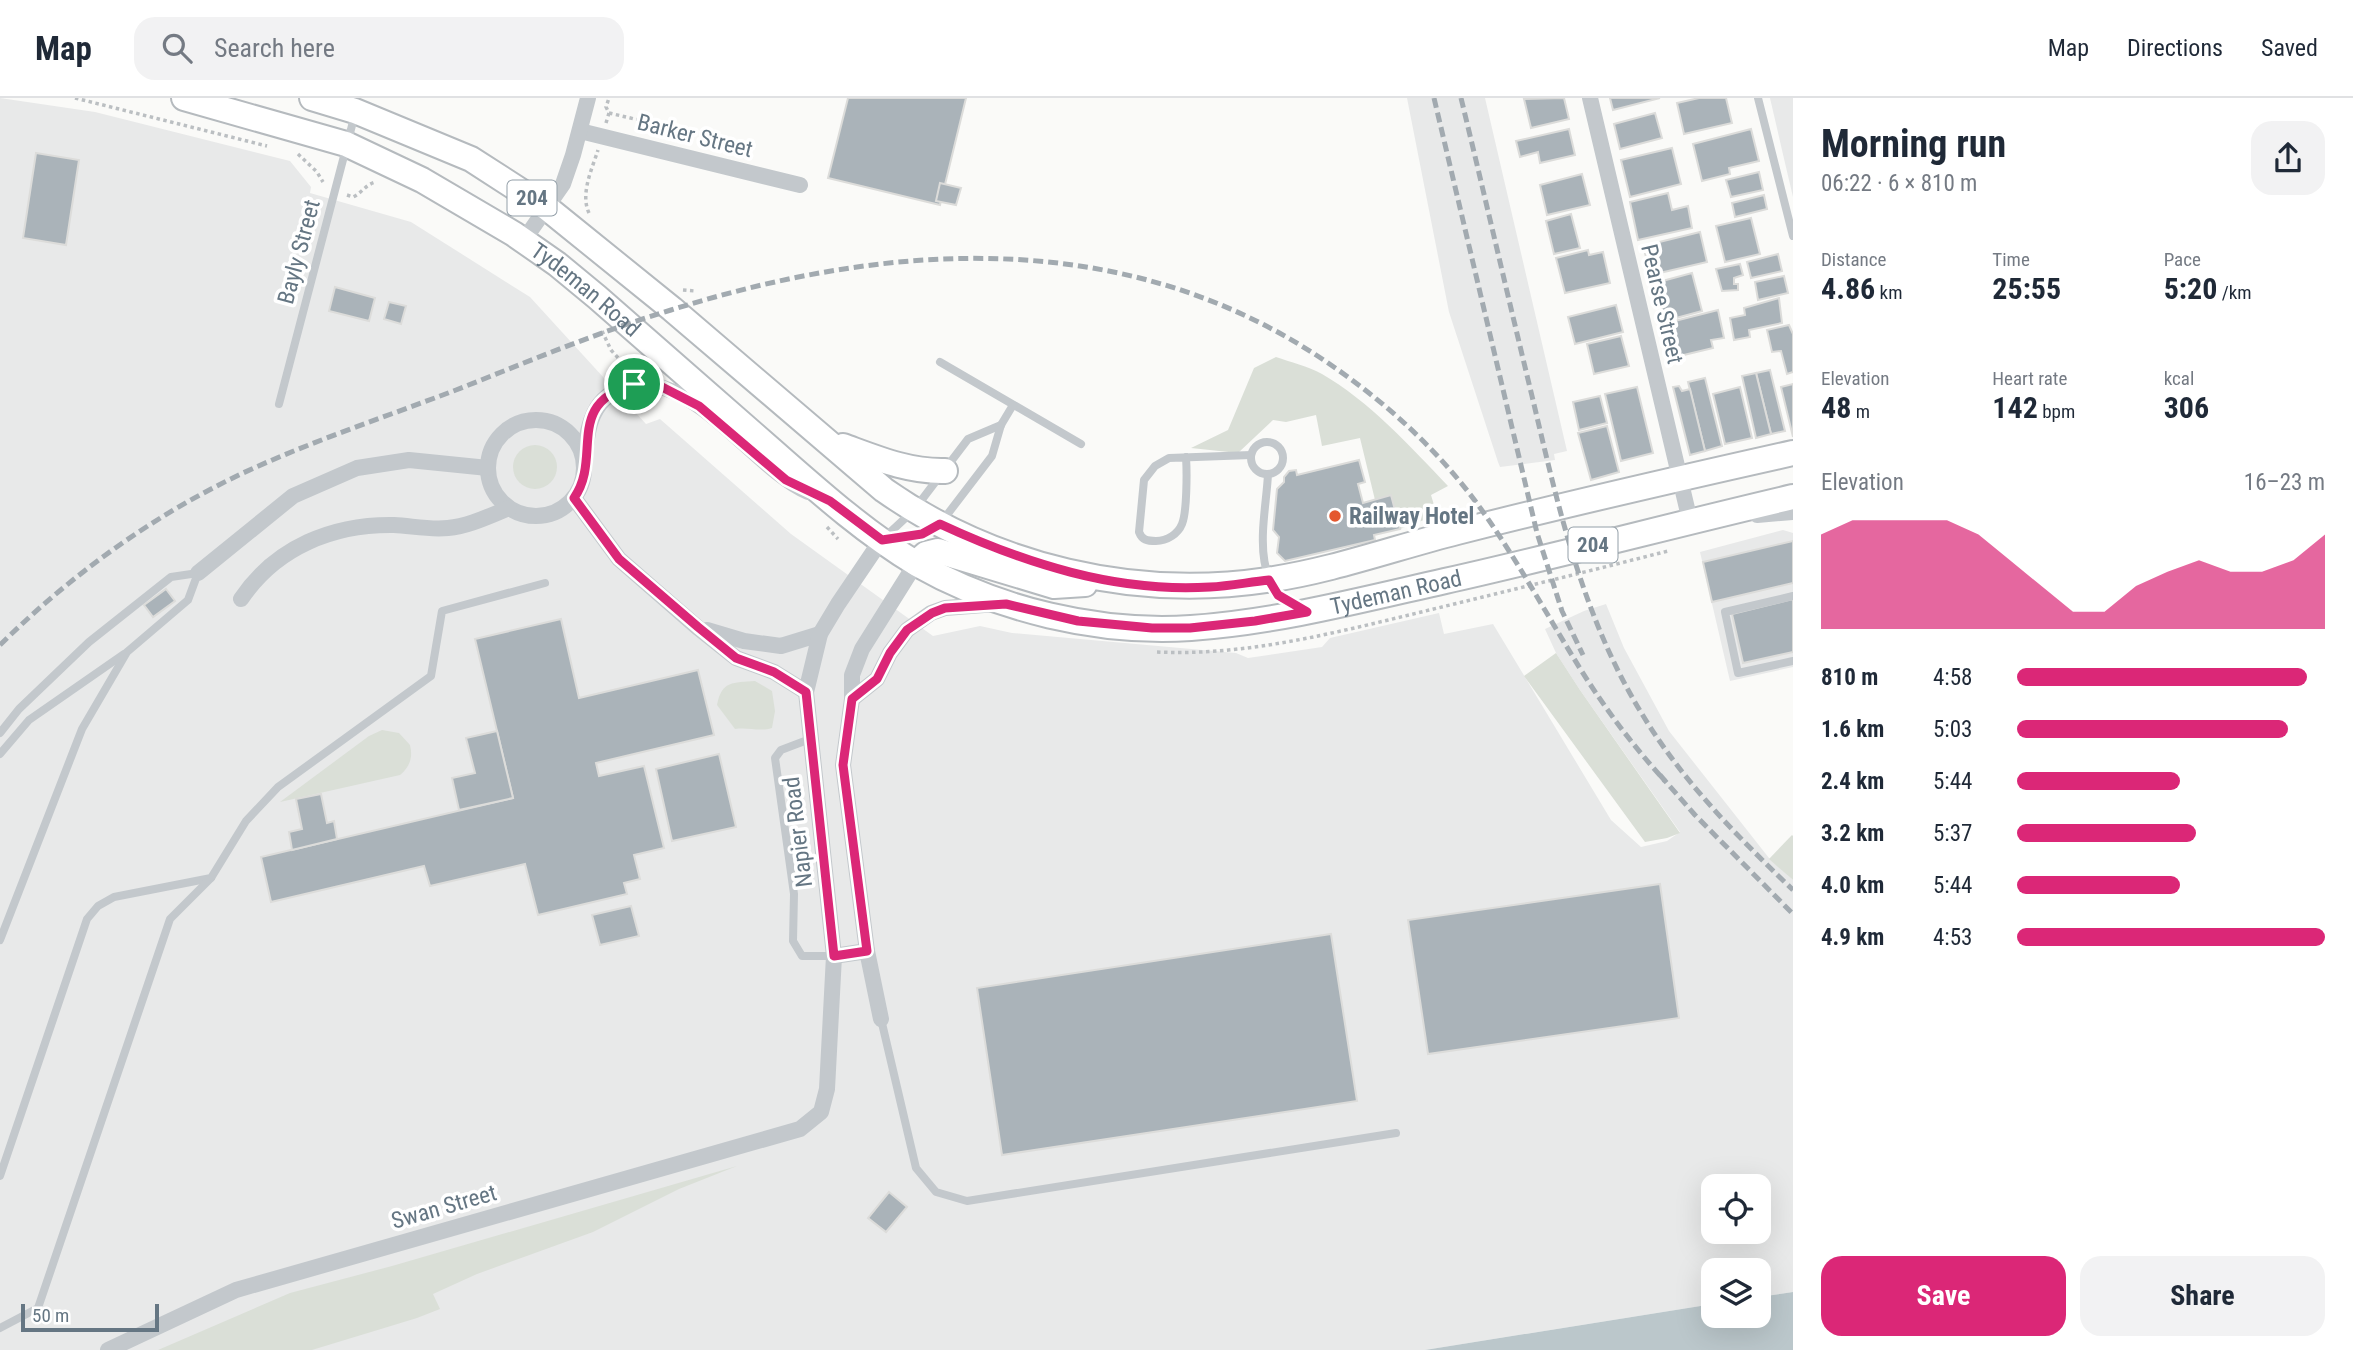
<!DOCTYPE html>
<html lang="en">
<head>
<meta charset="utf-8">
<style>
  :root { --surface:#fff; --page:#f2f2f3; --text:#1f2937; --muted:#747a83; --line:#e0e1e3; --accent:#db2777 }
  body { margin:0; font-family:"Roboto Condensed",sans-serif; background:var(--page); color:var(--text); height:100vh; display:flex; flex-direction:column; font-size:26px; white-space:nowrap }
  * { box-sizing:border-box; margin:0 }
  p { font-size:23px; color:var(--muted) }
  .icon { flex:none; width:38px; height:38px; fill:none; stroke:currentColor; stroke-width:2; stroke-linecap:round; stroke-linejoin:round }
  .map { position:relative; flex:1; overflow:hidden }
  .drawer { display:flex; flex-direction:column; background:var(--surface); width:560px }
  .drawer>* { flex:none }
  .fabs { position:absolute; left:1701px; top:1076px; display:grid; gap:14px }
  .fabs a { display:grid; place-items:center; width:70px; height:70px; border-radius:14px; background:var(--surface); box-shadow:0 7px 28px #0002; font-size:35px }
  .scale { position:absolute; left:21px; bottom:18px; width:138px; box-sizing:border-box; padding-left:7px; border:4px solid #657683; border-top:0; font-size:19px; line-height:24px; white-space:nowrap; color:#657683; -webkit-text-stroke:5px #fff; paint-order:stroke }
  .pin { position:absolute; display:grid; place-items:center; width:60px; height:60px; color:#fff; margin:-30px; border:4px solid #fff; border-radius:50%; box-shadow:0 2px 7px #0007 }
  .round { display:grid; place-items:center; flex:none; width:74px; height:74px; border-radius:21px; background:var(--page) }
  .head { display:flex; align-items:center; justify-content:space-between; height:119px; padding:0 28px }
  h1 { font-size:38px; font-weight:700; line-height:52px }
  .figures { display:grid; grid-template-columns:repeat(3,1fr); gap:10px; height:119px; padding:7px 28px }
  .figures div { display:grid; align-content:center }
  .figures b { font-size:30px; font-weight:700 }
  .figures small { font-size:19px; font-weight:400 }
  .figures p { font-size:19px }
  .chart { height:196px; padding:14px 28px }
  .chart p { display:flex; justify-content:space-between }
  .chart svg { width:100%; height:126px; margin-top:7px; fill:var(--accent); opacity:.7 }
  .action { display:flex; gap:14px; margin-top:auto; padding:14px 28px }
  .action a { flex:1; height:80px; border-radius:21px; background:var(--accent); color:#fff; font-size:28px; font-weight:700; line-height:80px; text-align:center }
  .action a+a { background:var(--page); color:var(--text) }
  ul { padding:0 28px; list-style:none; font-size:23px }
  li { display:grid; grid-template-columns:112px 84px 1fr; align-items:center; height:52px }
  li i { height:18px; border-radius:9px; background:var(--accent) }
  header { display:flex; align-items:center; gap:42px; box-sizing:border-box; height:98px; padding:0 35px; background:var(--surface); border-bottom:2px solid var(--line) }
  header strong { font-size:33px }
  nav { display:flex; gap:38px; margin-inline-start:auto; font-size:24px }
  .search { width:490px; height:63px; background:var(--page); display:flex; align-items:center; gap:18px; box-sizing:border-box; padding:0 24px; border-radius:21px; color:var(--muted); font-size:26px }
  main { display:flex; flex:1; min-height:0 }
  .map>svg:first-child { display:block }
  .built { fill:#e8e9e9; fill-rule:evenodd }
  .green { fill:#dadfd7 }
  .water { fill:#bbc7cb }
  .building { fill:#aab3b9; stroke:#dcdcda; stroke-width:2 }
  .lines { fill:none; stroke-linecap:round; stroke-linejoin:round }
  .primary-casing { stroke:#b5babe; stroke-width:28 }
  .path { stroke:#bbbfc2; stroke-width:3.5; stroke-dasharray:3.5 3.5; stroke-linecap:butt }
  .lane { stroke:#c3c8cc; stroke-width:8 }
  .street { stroke:#c3c8cc; stroke-width:16 }
  .primary { stroke:#fff; stroke-width:24 }
  .rail { stroke:#a2aab0; stroke-width:5; stroke-dasharray:10 5; stroke-linecap:butt }
  .route-casing { stroke:#fff; stroke-width:14 }
  .route { stroke:#db2777; stroke-width:9 }
  .poi-dot { fill:#e4572e; stroke:#fff; stroke-width:2.5 }
  .labels { text-anchor:middle; dominant-baseline:central; stroke-width:7; stroke-linejoin:round; paint-order:stroke }
  .shield { fill:#fff; stroke:#939fa8; stroke-width:2 }
  .shield-label { font-size:21px; font-weight:bold; fill:#657683 }
  .street-label { font-size:23px; fill:#657683; stroke:#fff }
  .poi-label { font-size:23px; font-weight:bold; fill:#657683; stroke:#fff; text-anchor:start }
</style>
</head>
<body>
<header>
<strong>Map</strong>
<div class="search"><svg class="icon" aria-label="search" viewBox="0 0 24 24"><circle cx="10" cy="10" r="6"/><path d="M15 15l6 6"/></svg>Search here</div>
<nav><a>Map</a><a>Directions</a><a>Saved</a></nav>
</header>
<main>
<div class="map">
<svg width="1793" height="1252" viewBox="0 0 1793 1252">
  <rect width="100%" height="100%" fill="#fafaf8"/>
  <g class="built">
    <path d="M0 0 95 14 290 63 311 89 310 95 411 124 530 199 646 326 660 321 791 436 933 538 980 528 1012 535 1236 555 1248 560 1322 549 1330 540 1439 515 1444 536 1493 526 1611 722 1641 749 1667 743 1680 734 1580 592 1556 555 1545 531 1584 513 1606 506 1624 550 1669 633 1769 760 1793 782V1194L1759 1199V1172H1713V1206L1425 1252H0ZM1713 1088H1759V1134H1713Z"/>
    <path d="M1407 0H1485L1567 353 1554 356 1555 362 1500 369 1498 364 1449 214Z"/>
    <path d="M1770 0H1793V99L1785 65Z"/>
    <path d="M1783 432 1793 435V569L1730 583 1700 454Z"/>
  </g>
  <g class="green">
    <path d="M1276 259C1290 264 1308 268 1322 276 1368 302 1412 350 1448 388L1431 397 1437 417 1400 431 1391 398 1375 402 1360 340 1322 348 1316 317 1286 324 1273 322 1238 355 1191 350 1228 332 1254 270Z"/>
    <circle cx="535" cy="369" r="22"/>
    <path d="M1556 555 1580 592 1680 735 1667 740 1645 744 1524 578Z"/>
    <path d="M755 583 772 593 775 613 772 630C759 634 749 629 735 631L717 607C722 582 733 585 755 583Z"/>
    <path d="M382 632 399 635 410 647C413 659 410 669 400 677L280 704 369 638Z"/>
    <path d="M1792 737 1793 738V782L1769 761Z"/>
    <path d="M737 1068 679 1091 593 1134 477 1176 433 1196 440 1211 417 1220 312 1252H158L290 1195 392 1168Z"/>
  </g>
  <path class="water" d="M1793 1194V1252H1425L1713 1206V1218H1759V1199Z"/>
  <g class="building">
    <path d="M848 0H966L940 107 828 80Z"/>
    <path d="M1564 0 1569 21 1531 30 1524 1Z"/>
    <path d="M1610 0H1660L1613 12Z"/>
    <path d="M1699 0H1726L1732 25 1684 36 1677 5Z"/>
    <path d="M1655 15 1662 40 1620 51 1614 26Z"/>
    <path d="M1569 31 1575 57 1540 65 1538 54 1520 59 1516 43Z"/>
    <path d="M1751 31 1759 63 1729 70 1730 76 1702 83 1693 46Z"/>
    <path d="M1672 50 1681 86 1630 99 1621 62Z"/>
    <path d="M36 55 79 62 66 147 23 140Z"/>
    <path d="M1759 74 1763 92 1731 99 1726 82Z"/>
    <path d="M1582 76 1590 107 1547 117 1540 87Z"/>
    <path d="M940 85 961 90 956 107 936 103Z"/>
    <path d="M1668 95 1672 112 1688 108 1692 130 1638 142 1630 104Z"/>
    <path d="M1764 97 1767 111 1735 119 1732 105Z"/>
    <path d="M1571 116 1580 150 1554 156 1546 123Z"/>
    <path d="M1751 120 1760 156 1725 164 1716 128Z"/>
    <path d="M1700 134 1707 164 1651 177 1643 148Z"/>
    <path d="M1588 152 1589 157 1603 154 1610 185 1565 195 1556 160Z"/>
    <path d="M1778 156 1782 173 1751 180 1747 164Z"/>
    <path d="M1740 166 1743 177 1734 180V186H1738V192L1722 193 1716 171Z"/>
    <path d="M1692 175 1702 213 1665 223 1655 185Z"/>
    <path d="M1784 178 1788 195 1758 202 1755 184Z"/>
    <path d="M335 189 375 200 369 223 329 213Z"/>
    <path d="M1779 200 1782 225 1749 232 1750 239 1734 242 1730 220 1745 217 1744 210Z"/>
    <path d="M389 204 406 208 401 226 384 221Z"/>
    <path d="M1616 207 1623 234 1575 246 1568 219Z"/>
    <path d="M1718 212 1724 240 1711 242 1713 250 1667 261 1659 227Z"/>
    <path d="M1789 227 1793 236V274L1787 276 1781 253 1772 254 1767 232Z"/>
    <path d="M1621 238 1629 268 1594 276 1587 246Z"/>
    <path d="M1770 272 1785 333 1771 336 1756 275Z"/>
    <path d="M1756 275 1771 336 1756 340 1742 278Z"/>
    <path d="M1705 280 1722 348 1705 353 1688 284Z"/>
    <path d="M1793 286V339L1781 289Z"/>
    <path d="M1679 288 1682 293 1690 291 1705 353 1690 357 1673 289Z"/>
    <path d="M1637 289 1653 355 1621 363 1605 296Z"/>
    <path d="M1740 289 1752 340 1725 346 1713 296Z"/>
    <path d="M1600 298 1607 325 1579 332 1573 304Z"/>
    <path d="M1607 328 1619 374 1591 382 1578 335Z"/>
    <path d="M1359 362 1365 384 1358 386 1363 405 1391 397 1400 431 1374 437 1375 442 1285 463 1277 455 1279 439 1273 432 1277 391 1284 384V379L1289 373 1296 372 1297 377Z"/>
    <path d="M1793 443V485L1712 504 1703 464Z"/>
    <path d="M166 491 175 503 153 519 144 507Z"/>
    <path d="M1793 501V554L1743 565 1732 516Z"/>
    <path d="M561 521 579 600 698 572 714 637 596 665 599 678 644 668 664 750 634 757 640 781 624 785 627 796 538 817 525 766 430 788 424 768 271 804 261 759 513 700 475 541Z"/>
    <path d="M497 633 513 700 459 712 452 680 475 675 466 640Z"/>
    <path d="M719 656 736 729 672 743 656 671Z"/>
    <path d="M321 696 327 725 334 723 337 741 292 752 289 734 302 731 296 701Z"/>
    <path d="M1660 786 1679 920 1428 956 1408 822Z"/>
    <path d="M631 808 639 838 600 847 592 817Z"/>
    <path d="M1331 836 1357 1003 1002 1057 977 890Z"/>
    <path d="M889 1094 907 1109 886 1134 868 1120Z"/>
  </g>
  <g class="lines">
    <g class="primary-casing">
      <g id="primary">
        <path id="s1" d="M184 0 346 46 422 82 514 136 557 166 597 199C653 248 710 298 766 347 814 389 862 433 917 466 998 512 1098 536 1191 530 1277 524 1361 502 1445 483 1561 457 1677 426 1793 399"/>
        <path d="M312 0 355 13 471 61 547 110 672 211 884 392C994 469 1134 502 1267 482 1331 473 1394 450 1457 434 1568 406 1681 380 1793 355"/>
        <path d="M843 348C876 360 909 374 945 373"/>
        <path d="M916 465 926 456 938 453 1054 488 1085 486"/>
      </g>
    </g>
    <g class="path">
      <path d="M75 0 267 48"/>
      <path d="M609 15 673 30 671 39"/>
      <path d="M606 25 609 15 606 9 609 0"/>
      <path d="M298 56 317 74 323 84"/>
      <path d="M347 97 353 99C362 95 366 86 376 84"/>
      <path d="M589 115C580 96 592 71 598 52"/>
      <path d="M683 192 695 193"/>
      <path d="M602 233 611 252 629 272"/>
      <path d="M827 429 838 441"/>
      <path d="M1157 554C1242 558 1326 537 1409 517 1495 496 1582 475 1668 453"/>
    </g>
    <g class="lane">
      <path d="M1758 0 1793 138"/>
      <path d="M940 264 1081 346"/>
      <path d="M279 306 355 16"/>
      <circle cx="1267" cy="360" r="16"/>
      <path d="M1186 359C1187 374 1187 414 1182 426 1178 436 1167 443 1156 443 1147 443 1142 442 1139 434L1144 382 1155 368 1169 360 1251 357"/>
      <path d="M1268 376C1266 420 1247 485 1297 509"/>
      <path d="M885 439 914 412 968 341 1001 327"/>
      <path d="M888 441 922 436 940 426 992 358 1001 327 1013 307"/>
      <path d="M1793 498 1725 514 1738 575 1793 563"/>
      <path d="M0 635 19 611 89 544 171 479 198 475 188 502 127 554 82 631 0 842"/>
      <path d="M810 641 781 652 775 660 794 796 793 843 802 858H834"/>
      <path d="M0 656 29 622 124 556"/>
      <path d="M881 921 916 1070 936 1094 967 1103 1396 1035"/>
      <path d="M0 1078 87 821 98 808 114 799 211 780 246 723 278 689 431 578 442 513 545 485"/>
      <path d="M0 1230 38 1210 170 821 211 780"/>
    </g>
    <g class="street">
      <path d="M1590 0 1690 423H1700"/>
      <path d="M580 33 800 87"/>
      <path d="M524 142 563 86 573 57 588 0"/>
      <circle cx="536" cy="370" r="48"/>
      <path d="M584 370C586 339 588 301 623 290 691 267 752 370 808 394"/>
      <path d="M574 400 619 461 697 529 736 560 774 574 806 594"/>
      <path d="M1757 417 1793 414"/>
      <path d="M198 475 293 398 357 370 409 362 488 370"/>
      <path d="M241 501C276 449 333 426 394 427 412 428 430 432 448 430 469 428 489 418 509 410"/>
      <path d="M707 532 744 543 781 548 820 536"/>
      <path d="M852 601 877 581 890 555 907 532 931 515 945 510 997 506"/>
      <path d="M834 858 867 853"/>
      <path d="M881 921 867 853 843 667 852 601V577L862 551 916 465"/>
      <path d="M108 1252 236 1192 800 1031 821 1014 827 991 834 858 806 594 820 536 838 506 882 441"/>
    </g>
    <use href="#primary" class="primary"/>
    <g class="rail">
      <path d="M1434 0 1537 435 1562 513 1583 557"/>
      <path d="M1461 0C1485 99 1508 199 1532 298 1558 408 1582 518 1642 616 1683 684 1737 738 1793 792"/>
      <path d="M0 547C71 477 152 418 243 375 312 343 385 319 456 292 527 264 598 234 671 212 894 142 1130 128 1331 267 1388 306 1441 355 1481 411 1518 463 1548 519 1581 572 1606 612 1634 649 1665 683"/>
      <path d="M1660 677 1695 717 1793 816"/>
    </g>
  </g>
  <g class="lines">
    <g class="route-casing">
      <path id="route" d="M634 286 662 289 699 308 786 382 830 403 882 442 922 436 940 426C1024 465 1116 495 1210 489 1230 488 1249 484 1269 482L1278 497 1307 514 1255 523 1190 530H1152L1078 523 1006 506 945 510 932 515 907 532 890 555 877 581 852 601 843 667 867 853 834 858 806 594 774 574 736 560 698 529 619 461 574 400C603 359 563 306 634 286Z"/>
    </g>
    <use href="#route" class="route"/>
  </g>
  <circle class="poi-dot" cx="1335" cy="418" r="7"/>
  <g class="labels">
    <g class="shield">
      <rect x="507.5" y="82.5" width="49" height="35" rx="5"/>
      <rect x="1568.5" y="429.5" width="49" height="35" rx="5"/>
    </g>
    <g class="shield-label">
      <text x="532" y="100">204</text>
      <text x="1593" y="447">204</text>
    </g>
    <g class="street-label">
      <text transform="translate(695 38) rotate(14)">Barker Street</text>
      <text transform="translate(299 154) rotate(-75)">Bayly Street</text>
      <text stroke="none"><textPath href="#s1" startOffset="450">Tydeman Road</textPath></text>
      <text transform="translate(1662 206) rotate(77)">Pearse Street</text>
      <text stroke="none"><textPath href="#s1" startOffset="1374">Tydeman Road</textPath></text>
      <text transform="translate(798 734) rotate(-97)">Napier Road</text>
      <text transform="translate(444 1109) rotate(-16)">Swan Street</text>
    </g>
    <g class="poi-label">
      <text x="1349" y="418">Railway Hotel</text>
    </g>
  </g>
</svg>
<div class="fabs">
<a><svg class="icon" aria-label="locate" viewBox="0 0 24 24"><circle cx="12" cy="12" r="6"/><path d="M12 2v4M12 18v4M2 12h4M18 12h4"/></svg></a>
<a><svg class="icon" aria-label="layers" viewBox="0 0 24 24"><path d="M12 4l9 5-9 5-9-5zM3 14l9 5 9-5"/></svg></a>
</div>
<div class="scale">50 m</div>
<div class="pin" style="left:634px;top:286px;background:#1e9e55"><svg class="icon" aria-label="arrive" viewBox="0 0 24 24"><path d="M6 21V4h12l-3 4 3 4H6"/></svg></div>
</div>
<section class="drawer">
<div class="head"><div><h1>Morning run</h1><p>06:22 · 6 × 810 m</p></div><a class="round"><svg class="icon" aria-label="share" viewBox="0 0 24 24"><path d="M12 15V3M7 8l5-5 5 5M5 13v7h14v-7"/></svg></a></div>
<div class="figures">
<div><p>Distance</p><b>4.86<small> km</small></b></div>
<div><p>Time</p><b>25:55</b></div>
<div><p>Pace</p><b>5:20<small> /km</small></b></div>
</div>
<div class="figures">
<div><p>Elevation</p><b>48<small> m</small></b></div>
<div><p>Heart rate</p><b>142<small> bpm</small></b></div>
<div><p>kcal</p><b>306</b></div>
</div>
<div class="chart"><p><span>Elevation</span>16–23 m</p>
<svg viewBox="0 0 160 44" preserveAspectRatio="none"><path d="M0 44V11L10 6L20 6L30 6L40 6L50 11L60 20L70 29L80 38L90 38L100 29L110 24L120 20L130 24L140 24L150 20L160 11V44z"/></svg>
</div>
<ul>
<li><b>810 m</b>4:58<i style="width:94%"></i></li>
<li><b>1.6 km</b>5:03<i style="width:88%"></i></li>
<li><b>2.4 km</b>5:44<i style="width:53%"></i></li>
<li><b>3.2 km</b>5:37<i style="width:58%"></i></li>
<li><b>4.0 km</b>5:44<i style="width:53%"></i></li>
<li><b>4.9 km</b>4:53<i style="width:100%"></i></li>
</ul>
<div class="action"><a>Save</a><a>Share</a></div>
</section>
</main>
</body>
</html>
